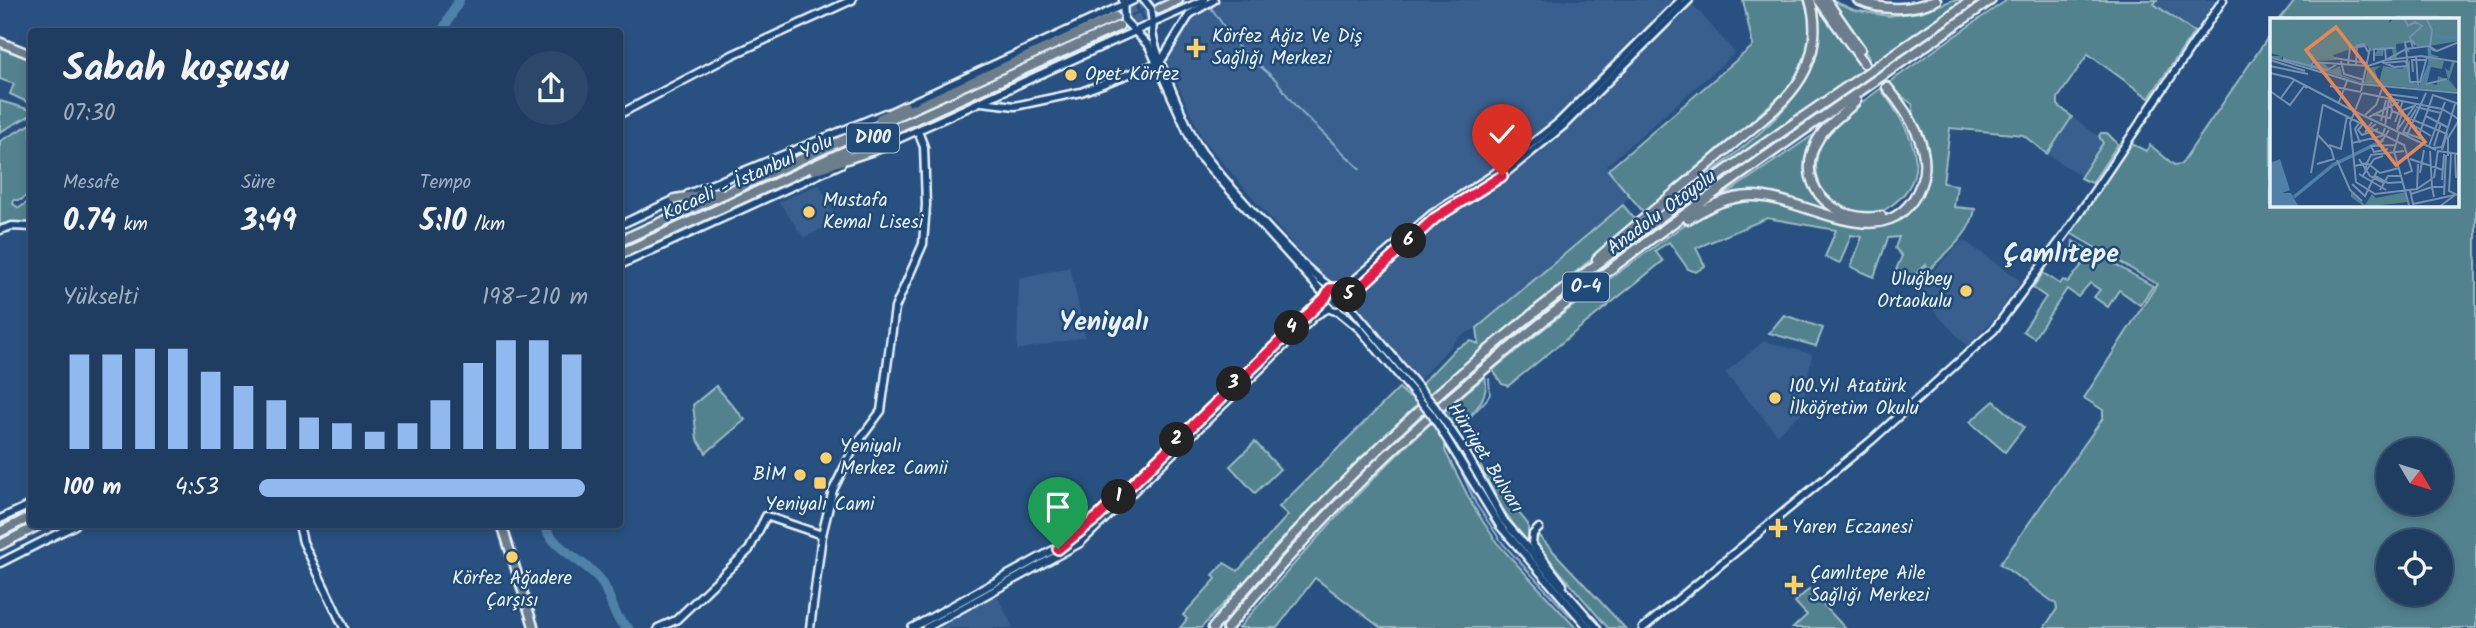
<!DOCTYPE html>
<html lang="tr">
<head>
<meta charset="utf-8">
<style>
  :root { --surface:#1e3d61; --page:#2b486a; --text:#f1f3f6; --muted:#a1aebd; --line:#3c5676; --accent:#90b9f0 }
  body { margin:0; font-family:Kalam,sans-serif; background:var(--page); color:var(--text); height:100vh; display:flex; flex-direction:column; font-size:26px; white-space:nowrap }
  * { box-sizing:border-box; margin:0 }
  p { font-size:23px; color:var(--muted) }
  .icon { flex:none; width:38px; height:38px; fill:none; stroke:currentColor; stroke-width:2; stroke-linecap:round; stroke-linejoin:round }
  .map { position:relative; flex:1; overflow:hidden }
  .sheet { position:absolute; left:28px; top:28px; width:595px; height:500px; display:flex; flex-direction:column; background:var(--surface); border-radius:7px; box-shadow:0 4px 10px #0003,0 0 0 2px var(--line) }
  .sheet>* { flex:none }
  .needle { width:46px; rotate:128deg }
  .tools { position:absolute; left:2376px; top:438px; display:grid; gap:14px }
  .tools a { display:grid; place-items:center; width:77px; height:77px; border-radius:50%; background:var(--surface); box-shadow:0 4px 10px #0003,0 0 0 2px var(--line); font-size:35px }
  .pin { position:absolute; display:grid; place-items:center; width:60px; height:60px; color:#fff; margin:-72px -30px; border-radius:50% 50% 50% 0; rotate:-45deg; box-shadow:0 0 7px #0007 }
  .pin .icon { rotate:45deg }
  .km { position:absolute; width:35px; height:35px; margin:-18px; border-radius:50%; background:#222; color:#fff; font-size:19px; line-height:35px; text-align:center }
  .round { display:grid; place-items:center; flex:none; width:74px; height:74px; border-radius:37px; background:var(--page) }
  .head { display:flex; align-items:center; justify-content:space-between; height:119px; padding:0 35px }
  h1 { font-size:38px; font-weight:700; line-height:52px }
  .stats { display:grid; grid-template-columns:repeat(3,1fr); gap:10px; height:119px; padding:7px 35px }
  .stats div { display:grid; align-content:center }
  .stats b { font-size:30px; font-weight:700 }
  .stats small { font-size:19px; font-weight:400 }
  .stats p { font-size:19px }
  .chart { height:196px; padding:14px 35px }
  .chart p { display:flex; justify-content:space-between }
  .chart svg { width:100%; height:126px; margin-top:7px; stroke:var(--accent); stroke-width:6 }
  ul { padding:0 35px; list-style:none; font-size:23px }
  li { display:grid; grid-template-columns:112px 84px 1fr; align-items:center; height:52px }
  li i { height:18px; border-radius:9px; background:var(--accent) }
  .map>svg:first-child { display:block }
  .built { fill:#395f8d }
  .green { fill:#51828d; stroke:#9cbac2; stroke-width:2; fill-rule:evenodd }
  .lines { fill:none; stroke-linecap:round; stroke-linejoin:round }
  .stream { stroke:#8caec9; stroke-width:2 }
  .river { stroke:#4f81a9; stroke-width:10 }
  .highway-tunnel { stroke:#456993; stroke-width:8; stroke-dasharray:8 4; stroke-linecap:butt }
  .secondary-casing { stroke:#e8f1f8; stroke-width:11 }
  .primary-casing { stroke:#e8f1f8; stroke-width:12 }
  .highway-casing { stroke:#e8f1f8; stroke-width:13 }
  .secondary { stroke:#1f4a7a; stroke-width:6 }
  .primary { stroke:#6c7d8b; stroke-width:7 }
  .highway { stroke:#6c7d8b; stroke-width:8 }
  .secondary-bridge-casing { stroke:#e8f1f8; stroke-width:11; stroke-linecap:butt }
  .secondary-bridge { stroke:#1f4a7a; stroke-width:6 }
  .route-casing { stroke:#fff; stroke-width:14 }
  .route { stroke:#e11d48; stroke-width:9 }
  .poi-dot { fill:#ffd166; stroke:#1f4a7a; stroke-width:2.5 }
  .labels { text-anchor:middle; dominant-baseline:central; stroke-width:5; stroke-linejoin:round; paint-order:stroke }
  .shield { fill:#1f4a7a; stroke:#acbfd2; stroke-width:2 }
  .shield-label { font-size:18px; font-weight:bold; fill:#e8f1f8 }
  .poi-label { font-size:19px; fill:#e8f1f8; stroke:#1f4a7a; text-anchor:start }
  .street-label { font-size:19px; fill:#e8f1f8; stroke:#1f4a7a }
  .district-label { font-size:26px; font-weight:bold; fill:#e8f1f8; stroke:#1f4a7a }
  .inset-river { fill:none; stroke:#4f81a9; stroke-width:3.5 }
  .inset-road { fill:none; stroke:#7591b1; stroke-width:2 }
  .view { fill:#e88753; fill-opacity:0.15; stroke:#e88753; stroke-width:3.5 }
  .inset-edge { fill:none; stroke:#e8f1f8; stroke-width:3.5 }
</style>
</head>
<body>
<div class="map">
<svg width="2476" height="628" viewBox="0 0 2476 628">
  <rect width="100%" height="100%" fill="#285181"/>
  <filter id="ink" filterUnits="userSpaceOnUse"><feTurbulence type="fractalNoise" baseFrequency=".0143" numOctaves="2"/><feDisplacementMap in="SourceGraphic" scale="14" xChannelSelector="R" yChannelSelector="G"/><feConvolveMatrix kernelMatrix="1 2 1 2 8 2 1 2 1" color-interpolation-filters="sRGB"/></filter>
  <g filter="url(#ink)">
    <g class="built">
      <path d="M1214 0H1689L1735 53 1606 166 1631 196 1477 328 1459 337 1419 380 1360 310 1356 287 1351 283H1336L1318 274 1202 138 1166 58 1202 6Z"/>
      <path d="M2157 0H2215L2194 32 2154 4Z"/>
      <path d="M2072 117 2098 136 2107 133 2118 144 2092 183 2047 154Z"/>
      <path d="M819 184 837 221 804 238 779 202Z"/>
      <path d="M1963 240 2021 281 1995 318 1967 346 1918 294 1921 284Z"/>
      <path d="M1070 267 1085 337 1017 350 1019 278Z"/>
      <path d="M1764 341 1812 354 1801 413 1777 434 1725 373Z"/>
      <path d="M494 525H509L542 628H527Z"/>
      <path d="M997 595 1013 628H936L971 609Z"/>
    </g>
    <g class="green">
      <path d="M1743 0H1804L1809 15V41L1805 58 1789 88 1645 214 1608 170 1753 46Z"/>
      <path d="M1816 0 1862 65 1870 59 1831 0 1854 10 1888 16 1921 12 1953 0H1964L1661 212C1703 177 1776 129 1804 83 1819 59 1821 28 1816 0Z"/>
      <path d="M2007 0H2157L2154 4 2194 32 2149 98 2088 54 2058 98V105L2072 117 2047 154 2023 135 1950 128 1943 183 1957 185 1954 207 1975 209C1971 234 1948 251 1930 269L1926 265 1907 282 1899 271 1890 284 1902 256 1895 248 1899 237 1888 238 1874 277 1851 267 1862 237 1851 235 1840 263 1825 257 1836 230 1767 218 1696 248 1705 266 1696 272 1688 269 1669 242 1655 251 1663 261 1508 386 1502 384 1493 370C1545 327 1598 286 1654 247 1678 230 1702 208 1731 201 1785 188 1865 255 1904 212 1913 202 1919 188 1926 176L1912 104 1889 86 1882 91C1910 129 1939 176 1886 209 1843 236 1791 176 1830 131 1849 110 1875 93 1897 77 1933 51 1970 25 2007 0Z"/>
      <path d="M2295 0H2476V628H2044L2057 609 2056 604 2000 564 2103 418V410L2084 398 2157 284 2067 231 2128 142 2146 151 2150 145 2174 165 2181 164 2271 33V205H2457V19H2280ZM2389 450H2441V502H2389ZM2389 541H2441V593H2389Z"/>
      <path d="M0 48 31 60V104L10 94 14 84 0 79Z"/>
      <path d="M0 101 31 110V115L0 132Z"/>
      <path d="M31 124V192L21 200H14L13 204 19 208 31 200V227L0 230V141Z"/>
      <path d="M1822 129C1810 165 1798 182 1830 213L1764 193 1720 198Z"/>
      <path d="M2101 133H2107L2118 144 2092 183 2080 178 2103 143 2099 136Z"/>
      <path d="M1623 205 1637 222 1476 353 1359 459 1201 628H1180L1187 619 1183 615 1216 579 1213 575 1224 563 1238 571 1288 515 1279 507 1399 388 1409 397 1455 349 1471 341 1479 344 1477 328Z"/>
      <path d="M2073 241 2153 286 2140 305 2119 290 2108 307 2094 297 2100 290 2090 283 2078 297 2067 289 2034 338 2023 331 2046 297 2033 288 2043 273 2060 284 2063 280 2068 283 2084 262 2081 260 2085 253H2072Z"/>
      <path d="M1784 315 1823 328 1816 346 1769 333Z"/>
      <path d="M1485 377C1492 402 1461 423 1446 441L1445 451 1473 506 1497 543 1576 628H1381L1315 578 1277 628H1239C1315 538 1393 451 1485 377Z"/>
      <path d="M716 386 745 420 706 453 697 439 693 405Z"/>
      <path d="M1994 401 2024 427 2005 452 1970 422Z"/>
      <path d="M1255 442 1280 469 1255 493 1230 466Z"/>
      <path d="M1480 466 1528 524V544L1502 508Z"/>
      <path d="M1538 535 1625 628H1608L1536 544Z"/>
      <path d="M1809 589 1845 628H1793L1807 615 1795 602Z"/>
    </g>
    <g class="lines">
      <g class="stream">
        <path d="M1210 6 1238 47 1276 80 1296 107 1360 169"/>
        <path d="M1455 433 1487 399 1490 394 1489 379"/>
        <path d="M1450 447 1476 504 1503 544 1572 618"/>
      </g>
      <g class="river">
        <path d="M442 32 459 0"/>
        <path d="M544 525C554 549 581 559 598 577 612 592 610 617 628 628"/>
      </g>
      <g class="highway-tunnel">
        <path d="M1117 16 1153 0"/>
        <path d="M1122 25 1158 9"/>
        <path d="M1868 60 1887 87"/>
      </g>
      <g class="secondary-casing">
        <g id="secondary">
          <path d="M1123 0 1124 20 1149 46 1198 155 1325 295"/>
          <path d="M1204 0 1153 23 1152 32C1156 57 1188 132 1202 152 1222 178 1307 276 1333 288"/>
          <path d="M982 102 1015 106 1081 92 1156 64 1161 61 1190 14 1214 0"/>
          <path d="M902 107 1134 0"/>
          <path d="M620 114 732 55 852 0"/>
          <path d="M883 146 1153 23 1151 9 1144 0"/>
          <path d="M688 194 885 113"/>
          <path d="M620 225 678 198"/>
          <path d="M0 230 12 226 32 227"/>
          <path d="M620 265 841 164"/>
          <circle cx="1337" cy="299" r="12"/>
          <path d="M1342 288 1351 283 1432 214 1490 177 1559 122 1681 0"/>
          <path d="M1349 297 1435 218 1502 176 1563 126 1689 0"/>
          <path d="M0 519 32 504"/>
          <path d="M1504 521 1597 628"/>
          <path d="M299 525 303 542 344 628"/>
          <path d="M1500 526 1589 628"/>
          <path d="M1539 528 1533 534 1532 544 1563 585"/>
          <path d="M0 563 75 525"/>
          <path d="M658 628 676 620 749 550 766 516 822 535"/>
          <path d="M810 628 822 535 833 490 855 446 881 411 895 308 923 244 926 205 924 147 918 131"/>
          <path d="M912 628 1073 539 1325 298"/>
          <path d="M926 628 1080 543 1316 315 1329 308"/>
          <path d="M1643 628 1872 440 1994 330 2066 233 2223 0"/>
        </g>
      </g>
      <g class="primary-casing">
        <g id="primary">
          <path d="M0 42 32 55"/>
          <path d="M502 525 534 628"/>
        </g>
      </g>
      <g class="highway-casing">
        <g id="highway">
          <path d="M1819 0 1864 63"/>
          <path d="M1826 0 1860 49"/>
          <path d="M1858 0C1882 11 1911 11 1936 0"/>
          <path d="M1159 9 1178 0"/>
          <path d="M1856 101C1842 116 1824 125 1815 145 1794 189 1840 225 1881 216"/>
          <path d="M880 118 905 106"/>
          <path d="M814 170 885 146"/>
          <path d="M675 199 719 192"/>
          <path d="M1688 219C1708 207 1728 196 1752 196 1805 195 1890 264 1921 184 1934 150 1908 113 1887 87"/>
          <path d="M620 241 1115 17"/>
          <path d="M620 254 1119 26"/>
          <path d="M1597 259C1640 221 1685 185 1728 148 1753 127 1784 106 1801 78 1815 55 1818 25 1810 0"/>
          <path d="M0 532 32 516"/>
          <path d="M0 545 39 525"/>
          <path d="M1213 628C1314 503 1431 393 1558 294 1691 190 1834 98 1972 0"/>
          <path d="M1227 628C1287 557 1350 487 1420 425 1596 266 1798 136 1991 0"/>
        </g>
      </g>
      <use href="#secondary" class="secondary"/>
      <use href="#primary" class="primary"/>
      <use href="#highway" class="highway"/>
      <g class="secondary-bridge-casing">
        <g id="secondary-bridge">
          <path d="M1348 303 1435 407 1463 448 1504 521"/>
          <path d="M1338 311 1360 329 1432 415 1500 526"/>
        </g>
      </g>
      <use href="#secondary-bridge" class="secondary-bridge"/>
    </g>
  </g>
  <g class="lines" filter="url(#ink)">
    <g class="route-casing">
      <path id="route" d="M1058 549 1098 517 1325 298 1330 289 1342 288 1349 297 1435 218 1502 176"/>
    </g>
    <use href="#route" class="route"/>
  </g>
  <g class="poi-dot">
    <path d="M1192.5 37.5h7v7h7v7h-7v7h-7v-7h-7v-7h7z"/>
    <circle cx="1071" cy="75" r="7"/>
    <circle cx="809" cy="212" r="7"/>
    <circle cx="1966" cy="291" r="7"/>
    <circle cx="1775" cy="398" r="7"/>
    <circle cx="826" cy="458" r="7"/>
    <circle cx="800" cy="475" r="7"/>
    <rect x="813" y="476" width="14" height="14" rx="3.5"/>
    <path d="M1774.5 517.5h7v7h7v7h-7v7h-7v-7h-7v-7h7z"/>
    <circle cx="512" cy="557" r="7"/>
    <path d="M1790.5 574.5h7v7h7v7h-7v7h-7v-7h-7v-7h7z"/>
  </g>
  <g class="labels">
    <g class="shield">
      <rect x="847" y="123.5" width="52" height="29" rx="5"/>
      <rect x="1563" y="272.5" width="46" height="29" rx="5"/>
    </g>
    <g class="shield-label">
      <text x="873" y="138">D100</text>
      <text x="1586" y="287">O-4</text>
    </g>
    <g class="poi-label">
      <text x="1212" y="37">Körfez Ağız Ve Diş<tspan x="1212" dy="22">Sağlığı Merkezi</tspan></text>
      <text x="1085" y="75">Opet Körfez</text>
      <text x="823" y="201">Mustafa<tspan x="823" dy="22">Kemal Lisesi</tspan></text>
      <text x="1952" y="280" text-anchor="end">Uluğbey<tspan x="1952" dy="22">Ortaokulu</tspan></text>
      <text x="1789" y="387">100.Yıl Atatürk<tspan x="1789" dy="22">İlköğretim Okulu</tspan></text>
      <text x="840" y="447">Yeniyalı<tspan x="840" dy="22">Merkez Camii</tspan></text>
      <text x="786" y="475" text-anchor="end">BİM</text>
      <text x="820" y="505" text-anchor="middle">Yeniyalı Cami</text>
      <text x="1792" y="528">Yaren Eczanesi</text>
      <text x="1810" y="574">Çamlıtepe Aile<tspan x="1810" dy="22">Sağlığı Merkezi</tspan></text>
      <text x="512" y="579" text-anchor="middle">Körfez Ağadere<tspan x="512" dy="22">Çarşısı</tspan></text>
    </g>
    <g class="street-label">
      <text transform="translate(748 178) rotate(-24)">Kocaeli - İstanbul Yolu</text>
      <text transform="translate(1662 213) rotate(-36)">Anadolu Otoyolu</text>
      <text transform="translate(1485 458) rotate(58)">Hürriyet Bulvarı</text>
    </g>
    <g class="district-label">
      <text x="2061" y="255">Çamlıtepe</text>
      <text x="1104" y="323">Yeniyalı</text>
    </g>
  </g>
  <g transform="translate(2270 18)">
    <rect width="189" height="189" fill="#285181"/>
    <path d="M0 0H120L119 5 124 0H189V23L159 28 161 36 170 39 163 40 174 43 172 51 161 49 157 65 167 67 168 58 178 62 175 50 179 53 182 44H185L179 62 189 74 92 65 13 42V38L11 41 0 38H11L0 35ZM140 23 148 29 158 28 160 46 151 67 140 64V42L132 51 113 48 109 65 105 52 111 48 98 50 95 63 90 64 72 57 70 48 61 52 53 44 43 47 41 43 66 42 63 37 95 26 101 33 108 31 104 38H113L114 30H122L123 39 118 41 127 40 126 26 135 25 137 34H140L135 24ZM81 174 95 187 102 176 106 180 136 174 138 184 95 189 81 179Z" fill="#51828d" fill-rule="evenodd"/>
    <path d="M10 141 20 172 12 175H21L29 189H0V145Z" fill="#4f81a9"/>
    <path class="inset-river" d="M164 18 184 20 189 14M151 67 160 46 159 25M24 179 63 147 114 122"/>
    <path class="inset-road" d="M134 0 138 8 145 4 152 8 140 19 143 30M156 0 162 12 160 29M189 24 167 33 163 32 159 28 167 33ZM145 27 143 23 135 24 140 64H150L157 39M115 30 116 42 151 38 189 44M146 38 148 67M0 39 90 66 189 75M64 40 97 45M13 41 57 52 66 47M0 42 35 53M116 42 136 31 159 28M71 43 74 56 94 62M104 43V31L125 30M112 44 124 49 139 48M113 45 136 43 137 48M86 46 87 27 94 26 98 34M78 47 80 30 95 28M0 48 38 56M41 50 43 44 98 48 116 42M143 54 142 42H157M0 55 21 60 84 93M156 66 177 61M60 68 91 74M0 73 20 87 34 68 37 70M91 73 100 30M92 75 80 105 86 164 105 176 147 171 163 160M92 75 172 91 184 98 189 102 178 120V138M116 76 148 80M11 80 24 62M120 81 122 93 177 116 172 132M69 84 77 63M54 87 134 127 142 153 134 156M146 89 171 95M146 91 133 114 152 121M86 94 166 132M103 96 120 100 122 93M95 97 106 87 112 71M156 98 177 109M99 99 129 84M111 103 116 82M90 104 85 111 90 125M102 104 95 114 106 106M125 104 133 83M93 106 88 112 92 117 108 111M143 107 161 118M115 108 119 80M127 111 133 92 144 88M126 114 146 86M129 115 124 133 139 187M137 117 156 75M148 120 163 77 189 86M103 121 111 124 119 112M82 125 112 118 115 110M59 127 71 131 77 98M159 128 175 84M164 128 171 105M163 130 172 129 185 86M118 131 104 134 101 128 125 127M168 133 189 136M181 136 179 173 187 177M185 136 186 160M89 141 100 158 114 165M140 141 173 152M67 142 80 172 92 183M47 146 64 141 61 131 47 116M85 148 97 145 101 137 134 133M95 153 97 145 110 155 129 150M41 155 53 86M150 155 154 132M89 156 116 172M105 158 118 165 133 164M92 159 104 141 113 138M164 160 168 132M172 162 174 136M82 166 95 178 107 153M147 171 148 146M110 172 118 158H132M140 172 143 186 185 177 169 189M141 176 162 169 160 133M174 177 176 137M164 179 162 169H174"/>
    <path class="view" d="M66 9 155 124 126 147 36 32Z"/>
    <rect width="189" height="189" class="inset-edge"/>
  </g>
</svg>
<div class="tools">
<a><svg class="needle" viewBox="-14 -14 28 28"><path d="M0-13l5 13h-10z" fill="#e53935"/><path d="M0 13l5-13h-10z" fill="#a1aebd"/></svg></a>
<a><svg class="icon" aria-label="locate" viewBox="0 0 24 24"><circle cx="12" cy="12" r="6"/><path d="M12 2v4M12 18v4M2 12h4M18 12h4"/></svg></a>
</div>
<div class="pin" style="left:1058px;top:549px;background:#1e9e55"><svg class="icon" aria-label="arrive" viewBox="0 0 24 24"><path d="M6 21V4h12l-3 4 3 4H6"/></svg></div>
<div class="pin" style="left:1502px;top:176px;background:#d93025"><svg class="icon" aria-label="check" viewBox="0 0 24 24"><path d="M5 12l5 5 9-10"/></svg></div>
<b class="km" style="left:1119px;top:497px">1</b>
<b class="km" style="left:1177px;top:440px">2</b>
<b class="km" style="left:1234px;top:384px">3</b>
<b class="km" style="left:1292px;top:328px">4</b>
<b class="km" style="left:1349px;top:295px">5</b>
<b class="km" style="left:1409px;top:241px">6</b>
<section class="sheet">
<div class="head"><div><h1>Sabah koşusu</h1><p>07:30</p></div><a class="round"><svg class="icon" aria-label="share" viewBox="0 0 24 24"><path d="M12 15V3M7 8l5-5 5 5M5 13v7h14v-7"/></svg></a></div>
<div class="stats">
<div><p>Mesafe</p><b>0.74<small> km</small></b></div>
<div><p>Süre</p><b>3:49</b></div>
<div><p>Tempo</p><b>5:10<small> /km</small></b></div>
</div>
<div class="chart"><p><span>Yükselti</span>198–210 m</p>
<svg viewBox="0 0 160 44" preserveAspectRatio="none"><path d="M5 44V11M15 44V11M25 44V9M35 44V9M45 44V17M55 44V22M65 44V27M75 44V33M85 44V35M95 44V38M105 44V35M115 44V27M125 44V14M135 44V6M145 44V6M155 44V11"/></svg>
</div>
<ul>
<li><b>100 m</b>4:53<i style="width:99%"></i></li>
</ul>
</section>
</div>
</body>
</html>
